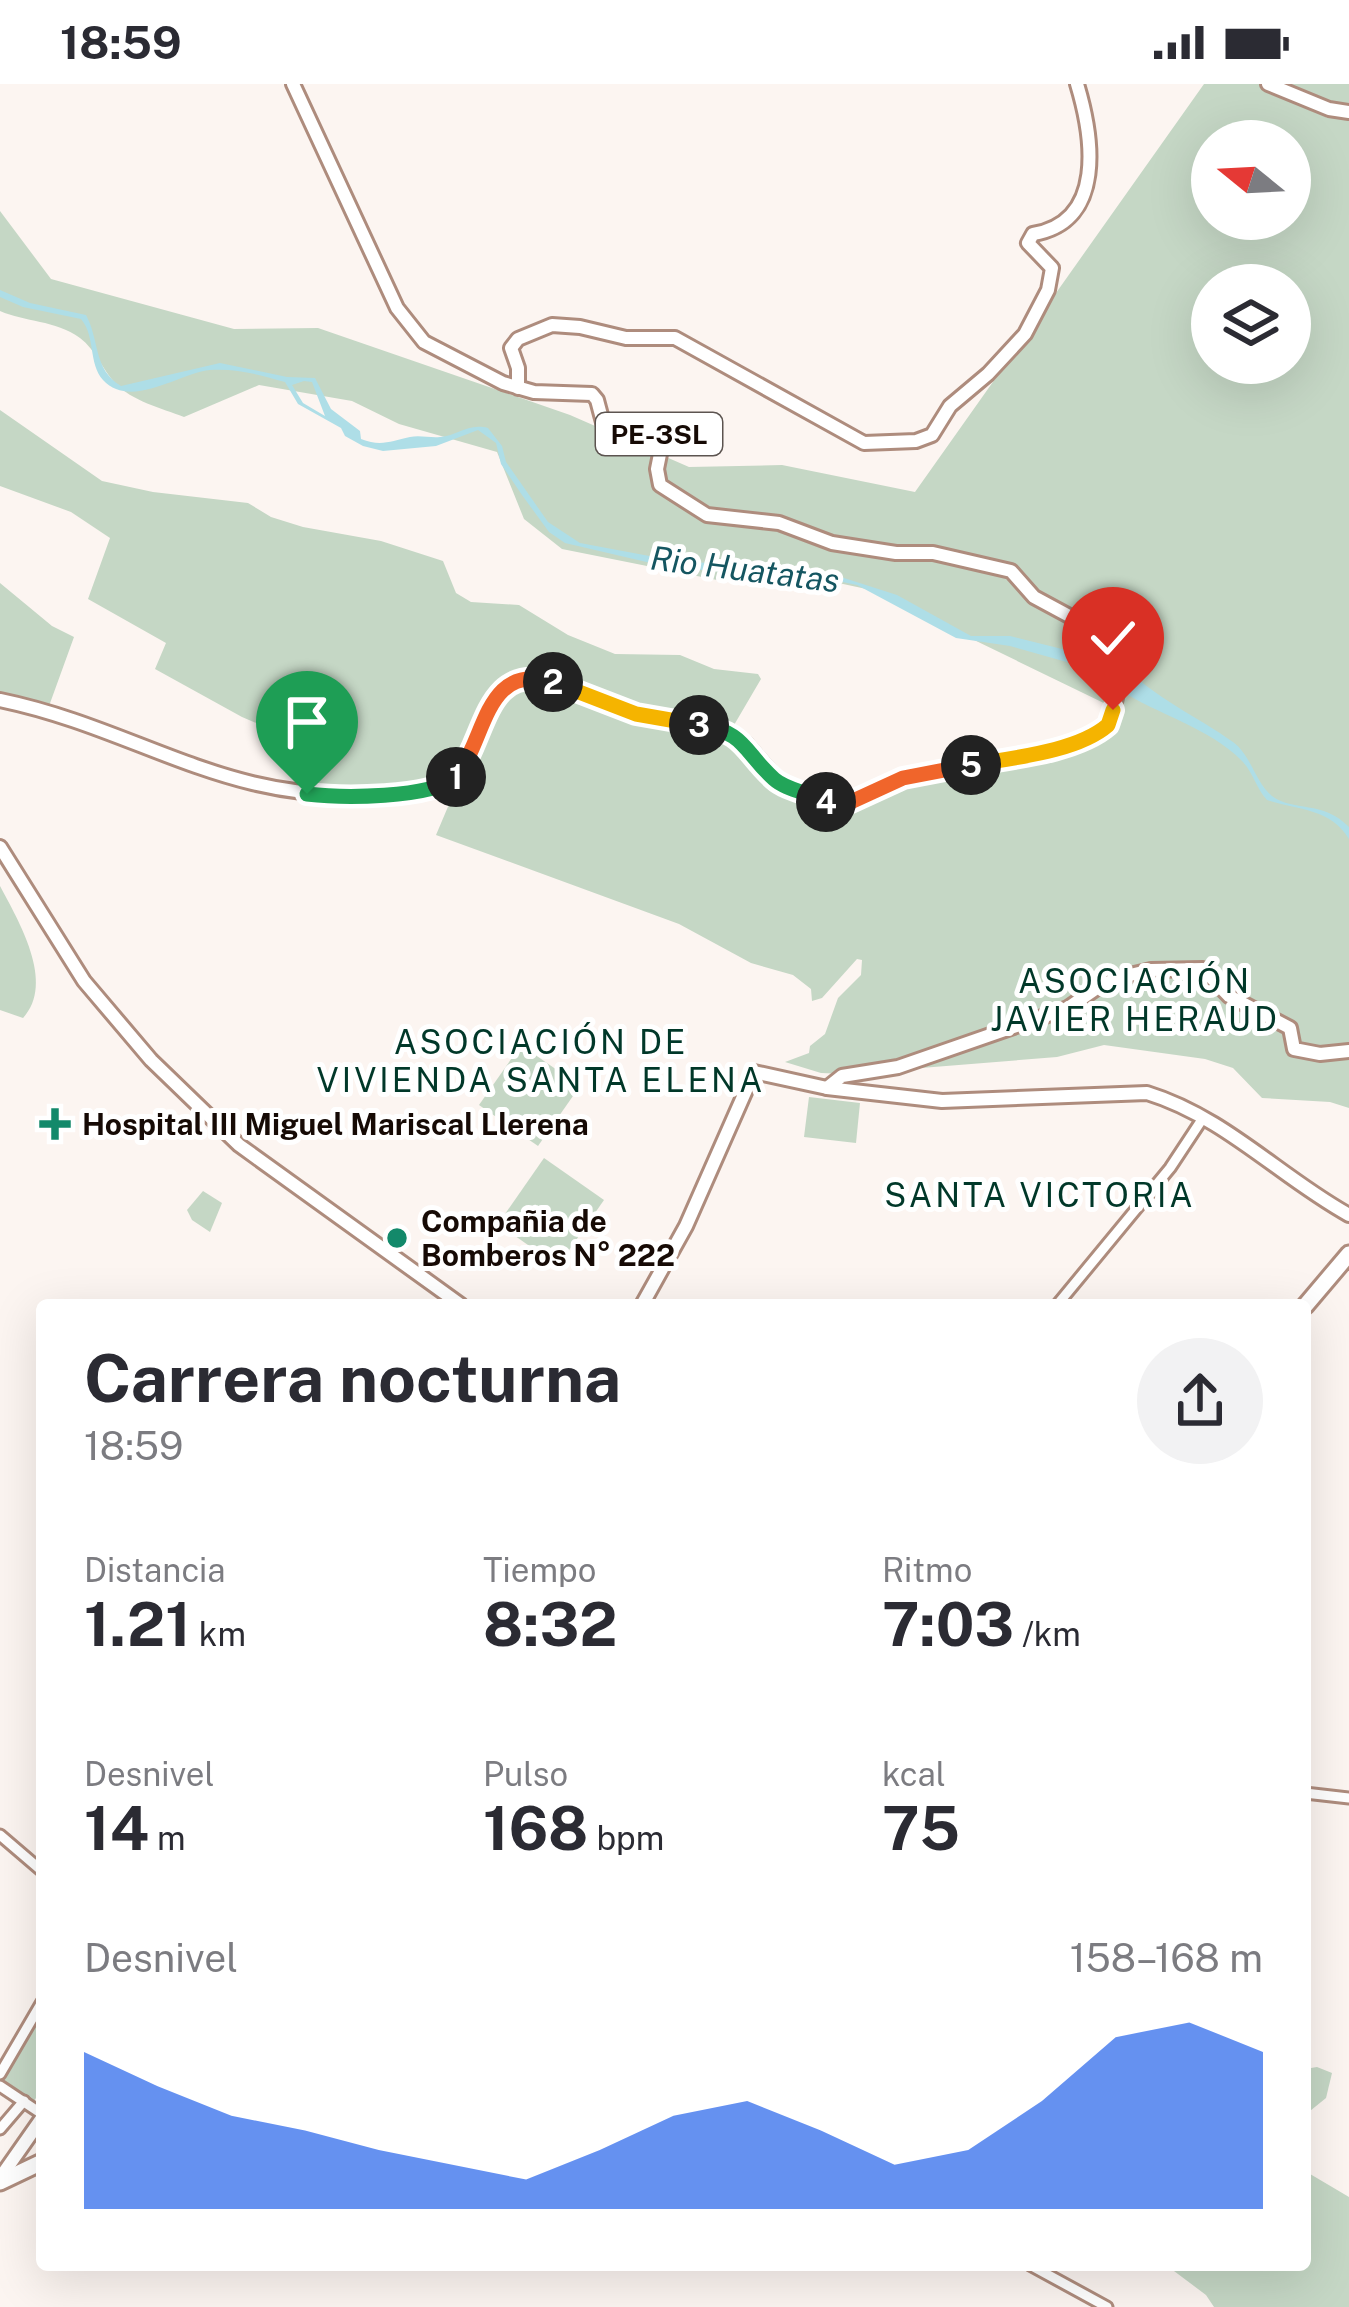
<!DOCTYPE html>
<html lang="es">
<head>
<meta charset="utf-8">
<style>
  :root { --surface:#fff; --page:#f2f2f3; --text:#2b2b33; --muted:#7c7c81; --accent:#2563eb }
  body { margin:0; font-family:"Public Sans",sans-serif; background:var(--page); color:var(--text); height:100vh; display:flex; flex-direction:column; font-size:45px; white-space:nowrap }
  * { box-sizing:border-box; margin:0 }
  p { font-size:39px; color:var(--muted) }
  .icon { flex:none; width:66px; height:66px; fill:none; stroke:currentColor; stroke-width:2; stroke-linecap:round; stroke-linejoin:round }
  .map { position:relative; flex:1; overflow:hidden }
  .side { position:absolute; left:36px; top:1215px; width:1275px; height:972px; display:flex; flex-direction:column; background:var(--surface); border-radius:12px; box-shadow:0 12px 48px #0002 }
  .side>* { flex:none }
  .needle { width:78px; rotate:288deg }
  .buttons { position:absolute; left:1191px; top:36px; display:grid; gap:24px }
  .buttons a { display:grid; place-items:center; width:120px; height:120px; border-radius:50%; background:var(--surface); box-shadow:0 12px 48px #0002; font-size:60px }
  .pin { position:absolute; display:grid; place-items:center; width:102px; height:102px; color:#fff; margin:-123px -51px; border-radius:50% 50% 50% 0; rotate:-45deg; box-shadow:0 0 12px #0007 }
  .pin .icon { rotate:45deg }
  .km { position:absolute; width:60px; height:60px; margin:-30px; border-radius:50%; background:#222; color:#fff; font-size:33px; line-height:60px; text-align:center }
  .round { display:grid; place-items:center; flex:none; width:126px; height:126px; border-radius:63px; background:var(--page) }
  .headline { display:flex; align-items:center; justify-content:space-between; height:204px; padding:0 48px }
  h1 { font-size:66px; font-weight:700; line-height:90px }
  .figures { display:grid; grid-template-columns:repeat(3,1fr); gap:18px; height:204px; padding:12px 48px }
  .figures div { display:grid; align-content:center }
  .figures b { font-size:60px; font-weight:700 }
  .figures small { font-size:33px; font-weight:400 }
  .figures p { font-size:33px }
  .chart { height:336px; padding:24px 48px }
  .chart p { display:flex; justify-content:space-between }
  .chart svg { width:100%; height:216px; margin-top:12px; fill:var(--accent); opacity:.7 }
  .status { display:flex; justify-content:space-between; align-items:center; height:84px; padding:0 60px; background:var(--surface); direction:ltr }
  .status svg { height:33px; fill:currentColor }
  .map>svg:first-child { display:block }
  .green { fill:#c5d7c5; fill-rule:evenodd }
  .water { fill:#aedee7; fill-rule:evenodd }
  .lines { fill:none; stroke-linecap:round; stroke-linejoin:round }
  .minor-casing { stroke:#ae8c7d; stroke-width:15 }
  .major-casing { stroke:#ae8c7d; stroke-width:18 }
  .highway-casing { stroke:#ae8c7d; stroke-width:21 }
  .minor { stroke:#fff; stroke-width:9 }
  .major { stroke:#fff; stroke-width:12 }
  .highway { stroke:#fff; stroke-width:15 }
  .split-1-casing { stroke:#fff; stroke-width:24 }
  .split-2-casing { stroke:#fff; stroke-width:24 }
  .split-3-casing { stroke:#fff; stroke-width:24 }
  .split-4-casing { stroke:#fff; stroke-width:24 }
  .split-5-casing { stroke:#fff; stroke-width:24 }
  .split-6-casing { stroke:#fff; stroke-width:24 }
  .split-1 { stroke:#22a559; stroke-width:15 }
  .split-2 { stroke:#f0652b; stroke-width:15 }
  .split-3 { stroke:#f5b400; stroke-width:15 }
  .split-4 { stroke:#22a559; stroke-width:15 }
  .split-5 { stroke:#f0652b; stroke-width:15 }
  .split-6 { stroke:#f5b400; stroke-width:15 }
  .poi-dot { fill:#13896a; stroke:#fff; stroke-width:4.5 }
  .labels { text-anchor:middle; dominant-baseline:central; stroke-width:10; stroke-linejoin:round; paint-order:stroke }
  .shield { fill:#fff; stroke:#5c5450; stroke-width:3 }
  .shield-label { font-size:27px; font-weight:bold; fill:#160a05 }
  .poi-label { font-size:30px; font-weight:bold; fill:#160a05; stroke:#fff; text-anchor:start }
  .water-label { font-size:33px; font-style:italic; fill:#155661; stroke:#fff }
  .neighbourhood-label { font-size:33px; letter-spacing:3px; fill:#013829; stroke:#fff }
</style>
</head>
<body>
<div class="status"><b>18:59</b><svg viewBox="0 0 49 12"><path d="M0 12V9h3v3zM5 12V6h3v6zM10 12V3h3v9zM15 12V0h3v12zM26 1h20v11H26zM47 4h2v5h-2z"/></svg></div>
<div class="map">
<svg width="1349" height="2223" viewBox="0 0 1349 2223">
  <rect width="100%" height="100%" fill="#fcf5f1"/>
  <g class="green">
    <path d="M1204 0H1349V1024L1330 1018 1262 1014 1233 984 1205 975 1104 961 1057 973 846 990 821 989 785 978 809 969 810 962 825 950 838 914 861 891 862 876 857 875 822 914 812 917 811 905 793 891 751 879 679 840 436 751 461 692C429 730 360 719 313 721L310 706 320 666 242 633 155 585 166 559 88 515 110 454 71 428 0 402V326L102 397 153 408 248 419 271 433 303 443 381 457 443 477 456 509 471 518 519 521 568 551 615 570 680 571 714 585 758 590 761 595 727 653H716L742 668 769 706 803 715 826 732 837 734 883 712 878 697C919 690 1084 669 1105 641 1108 636 1109 629 1112 623L871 506 806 492 717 496 562 465 524 435 497 368 399 340 352 317 259 301 184 333C161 324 132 317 115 299 102 285 96 266 80 254 55 236 25 238 0 227V127L51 195 234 245 318 244 570 331 689 383 782 381 915 408ZM1212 57H1290V135H1212ZM1212 201H1290V279H1212Z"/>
    <path d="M0 499 52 542 74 553 49 622 36 632 0 624Z"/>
    <path d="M0 802C18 836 56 899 23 934L0 926Z"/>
    <path d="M521 961 580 1002 538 1062 479 1021Z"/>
    <path d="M809 1013 860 1019 856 1059 804 1053Z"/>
    <path d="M544 1074 604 1116 558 1182 498 1140Z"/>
    <path d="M203 1107 222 1119 210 1148 192 1136 187 1126Z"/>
    <path d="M42 1931V2005L34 2017 2 1998Z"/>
    <path d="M1317 1983 1332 1989 1326 2014 1305 2031V1985Z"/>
    <path d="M1305 2087 1349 2113V2223H1214L1206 2211 1166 2181H1305Z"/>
  </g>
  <path class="water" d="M0 206 30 219 86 231C100 257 93 285 121 302L220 279 287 293 315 294 331 325 360 347 361 355C381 363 391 357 410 353 420 351 430 354 440 353 458 352 467 339 488 344L502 362 506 378 548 438 580 459 676 477 819 486 897 511 971 552H1010L1066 566 1101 585 1125 583C1155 614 1198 633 1233 658 1251 671 1255 698 1272 712 1293 728 1323 716 1349 743V755C1331 724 1297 726 1267 716 1256 704 1253 688 1242 677 1209 643 1157 631 1119 605L1113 606 1081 582 1010 562 956 554 857 501 803 490 759 491 668 483 565 459 549 448 522 411 501 380 496 359 478 346 436 362 383 367 363 362 345 352 341 344 298 320 285 298C260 291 236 284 210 286 179 289 131 326 103 296 88 279 96 253 81 235L23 223 0 213ZM304 297 312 298 325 332 303 319 292 301Z"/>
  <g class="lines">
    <g class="minor-casing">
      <g id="minor">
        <path d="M1057 1221 1170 1084 1203 1034"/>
        <path d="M1305 1709 1349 1714"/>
        <path d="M0 1751 42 1787"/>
        <path d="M0 1990 42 1918"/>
        <path d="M0 2002 42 2030"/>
        <path d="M0 2045 24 2017"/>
        <path d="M1030 2181 1107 2223"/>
      </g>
    </g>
    <g class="major-casing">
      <g id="major">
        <path d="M1268 0 1329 25 1349 28"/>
        <path d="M518 304V284L511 264 518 255 552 241 580 243 626 254H675L864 359 916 357 932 351 950 322 988 290 1025 250 1048 206 1052 184 1028 159 1033 150C1106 138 1093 53 1077 0"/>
        <path d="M0 616C140 645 229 723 383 709 404 707 427 708 447 701L465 681 486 631 505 604 514 596 533 594 650 634 728 647 746 660 780 699 835 721C858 719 875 702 896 696 952 680 1066 677 1108 641 1116 618 1129 572 1110 554L1034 513 1011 487 933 469H896L832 459 779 439 707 431 660 401 657 385 663 355 658 349 616 353 605 346 597 316 592 310 534 308 503 299 424 258 397 224 293 0"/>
        <path d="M0 763 84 897 151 976 239 1061 461 1221"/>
        <path d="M827 1004 842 992 898 983 1068 924 1101 901 1126 892 1151 886 1203 885 1229 912 1290 944 1294 965 1320 970 1349 967"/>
        <path d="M642 1221 686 1142 754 988 827 1004 942 1017 1147 1009C1225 1033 1280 1093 1349 1131"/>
        <path d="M0 2094 42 2034"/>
      </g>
    </g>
    <g class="highway-casing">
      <g id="highway">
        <path d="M1305 1222 1349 1170"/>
        <path d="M0 2098 42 2078"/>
      </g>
    </g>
    <use href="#minor" class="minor"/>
    <use href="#major" class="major"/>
    <use href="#highway" class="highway"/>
  </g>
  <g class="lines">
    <g class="split-1-casing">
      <path id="split-1" d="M307 710C341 714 430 715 456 693"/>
    </g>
    <g class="split-2-casing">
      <path id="split-2" d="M456 693C487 654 484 578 553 598"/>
    </g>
    <g class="split-3-casing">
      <path id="split-3" d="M553 598 636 630 699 641"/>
    </g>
    <g class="split-4-casing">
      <path id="split-4" d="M699 641C746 648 743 667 774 695 786 706 810 709 826 718"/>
    </g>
    <g class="split-5-casing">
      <path id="split-5" d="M826 718 842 722 903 694 971 681"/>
    </g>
    <g class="split-6-casing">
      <path id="split-6" d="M971 681C1011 674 1077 668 1108 641L1113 626"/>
    </g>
    <use href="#split-1" class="split-1"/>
    <use href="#split-2" class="split-2"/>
    <use href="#split-3" class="split-3"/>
    <use href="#split-4" class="split-4"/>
    <use href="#split-5" class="split-5"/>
    <use href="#split-6" class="split-6"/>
  </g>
  <g class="poi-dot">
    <path d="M49 1022h12v12h12v12h-12v12h-12v-12h-12v-12h12z"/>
    <circle cx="397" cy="1154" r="12"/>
  </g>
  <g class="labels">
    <rect class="shield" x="596" y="329" width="126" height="42" rx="9"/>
    <g class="shield-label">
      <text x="659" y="350">PE-3SL</text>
    </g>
    <g class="poi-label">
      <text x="82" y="1040">Hospital III Miguel Mariscal Llerena</text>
      <text x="421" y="1137">Compañia de<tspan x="421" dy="34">Bomberos N° 222</tspan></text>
    </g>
    <g class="water-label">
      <text transform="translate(745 485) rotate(7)">Rio Huatatas</text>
    </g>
    <g class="neighbourhood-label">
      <text x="1135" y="897">ASOCIACIÓN<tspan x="1135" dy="38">JAVIER HERAUD</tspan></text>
      <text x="541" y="958">ASOCIACIÓN DE<tspan x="541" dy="38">VIVIENDA SANTA ELENA</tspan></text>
      <text x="1040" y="1111">SANTA VICTORIA</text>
    </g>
  </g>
</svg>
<div class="buttons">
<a><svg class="needle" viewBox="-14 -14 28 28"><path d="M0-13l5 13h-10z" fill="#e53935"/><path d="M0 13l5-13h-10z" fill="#7c7c81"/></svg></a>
<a><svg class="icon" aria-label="layers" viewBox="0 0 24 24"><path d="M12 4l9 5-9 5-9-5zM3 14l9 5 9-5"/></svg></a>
</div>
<div class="pin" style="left:307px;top:710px;background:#1e9e55"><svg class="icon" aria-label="arrive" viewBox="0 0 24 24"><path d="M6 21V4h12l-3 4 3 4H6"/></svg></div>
<div class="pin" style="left:1113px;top:626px;background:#d93025"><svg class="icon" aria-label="check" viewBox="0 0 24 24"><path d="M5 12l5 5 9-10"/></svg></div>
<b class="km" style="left:456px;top:693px">1</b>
<b class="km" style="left:553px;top:598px">2</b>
<b class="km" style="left:699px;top:641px">3</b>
<b class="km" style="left:826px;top:718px">4</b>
<b class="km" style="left:971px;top:681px">5</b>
<section class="side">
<div class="headline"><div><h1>Carrera nocturna</h1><p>18:59</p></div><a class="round"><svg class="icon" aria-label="share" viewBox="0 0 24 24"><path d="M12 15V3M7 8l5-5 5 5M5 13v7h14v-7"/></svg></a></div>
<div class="figures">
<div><p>Distancia</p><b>1.21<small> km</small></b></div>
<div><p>Tiempo</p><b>8:32</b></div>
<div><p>Ritmo</p><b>7:03<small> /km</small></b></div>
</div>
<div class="figures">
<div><p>Desnivel</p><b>14<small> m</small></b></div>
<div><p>Pulso</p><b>168<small> bpm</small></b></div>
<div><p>kcal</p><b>75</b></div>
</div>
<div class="chart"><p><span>Desnivel</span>158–168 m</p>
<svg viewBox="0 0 160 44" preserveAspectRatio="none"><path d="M0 44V12L10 19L20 25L30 28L40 32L50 35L60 38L70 32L80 25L90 22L100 28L110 35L120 32L130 22L140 9L150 6L160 12V44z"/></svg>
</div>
</section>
</div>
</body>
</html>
